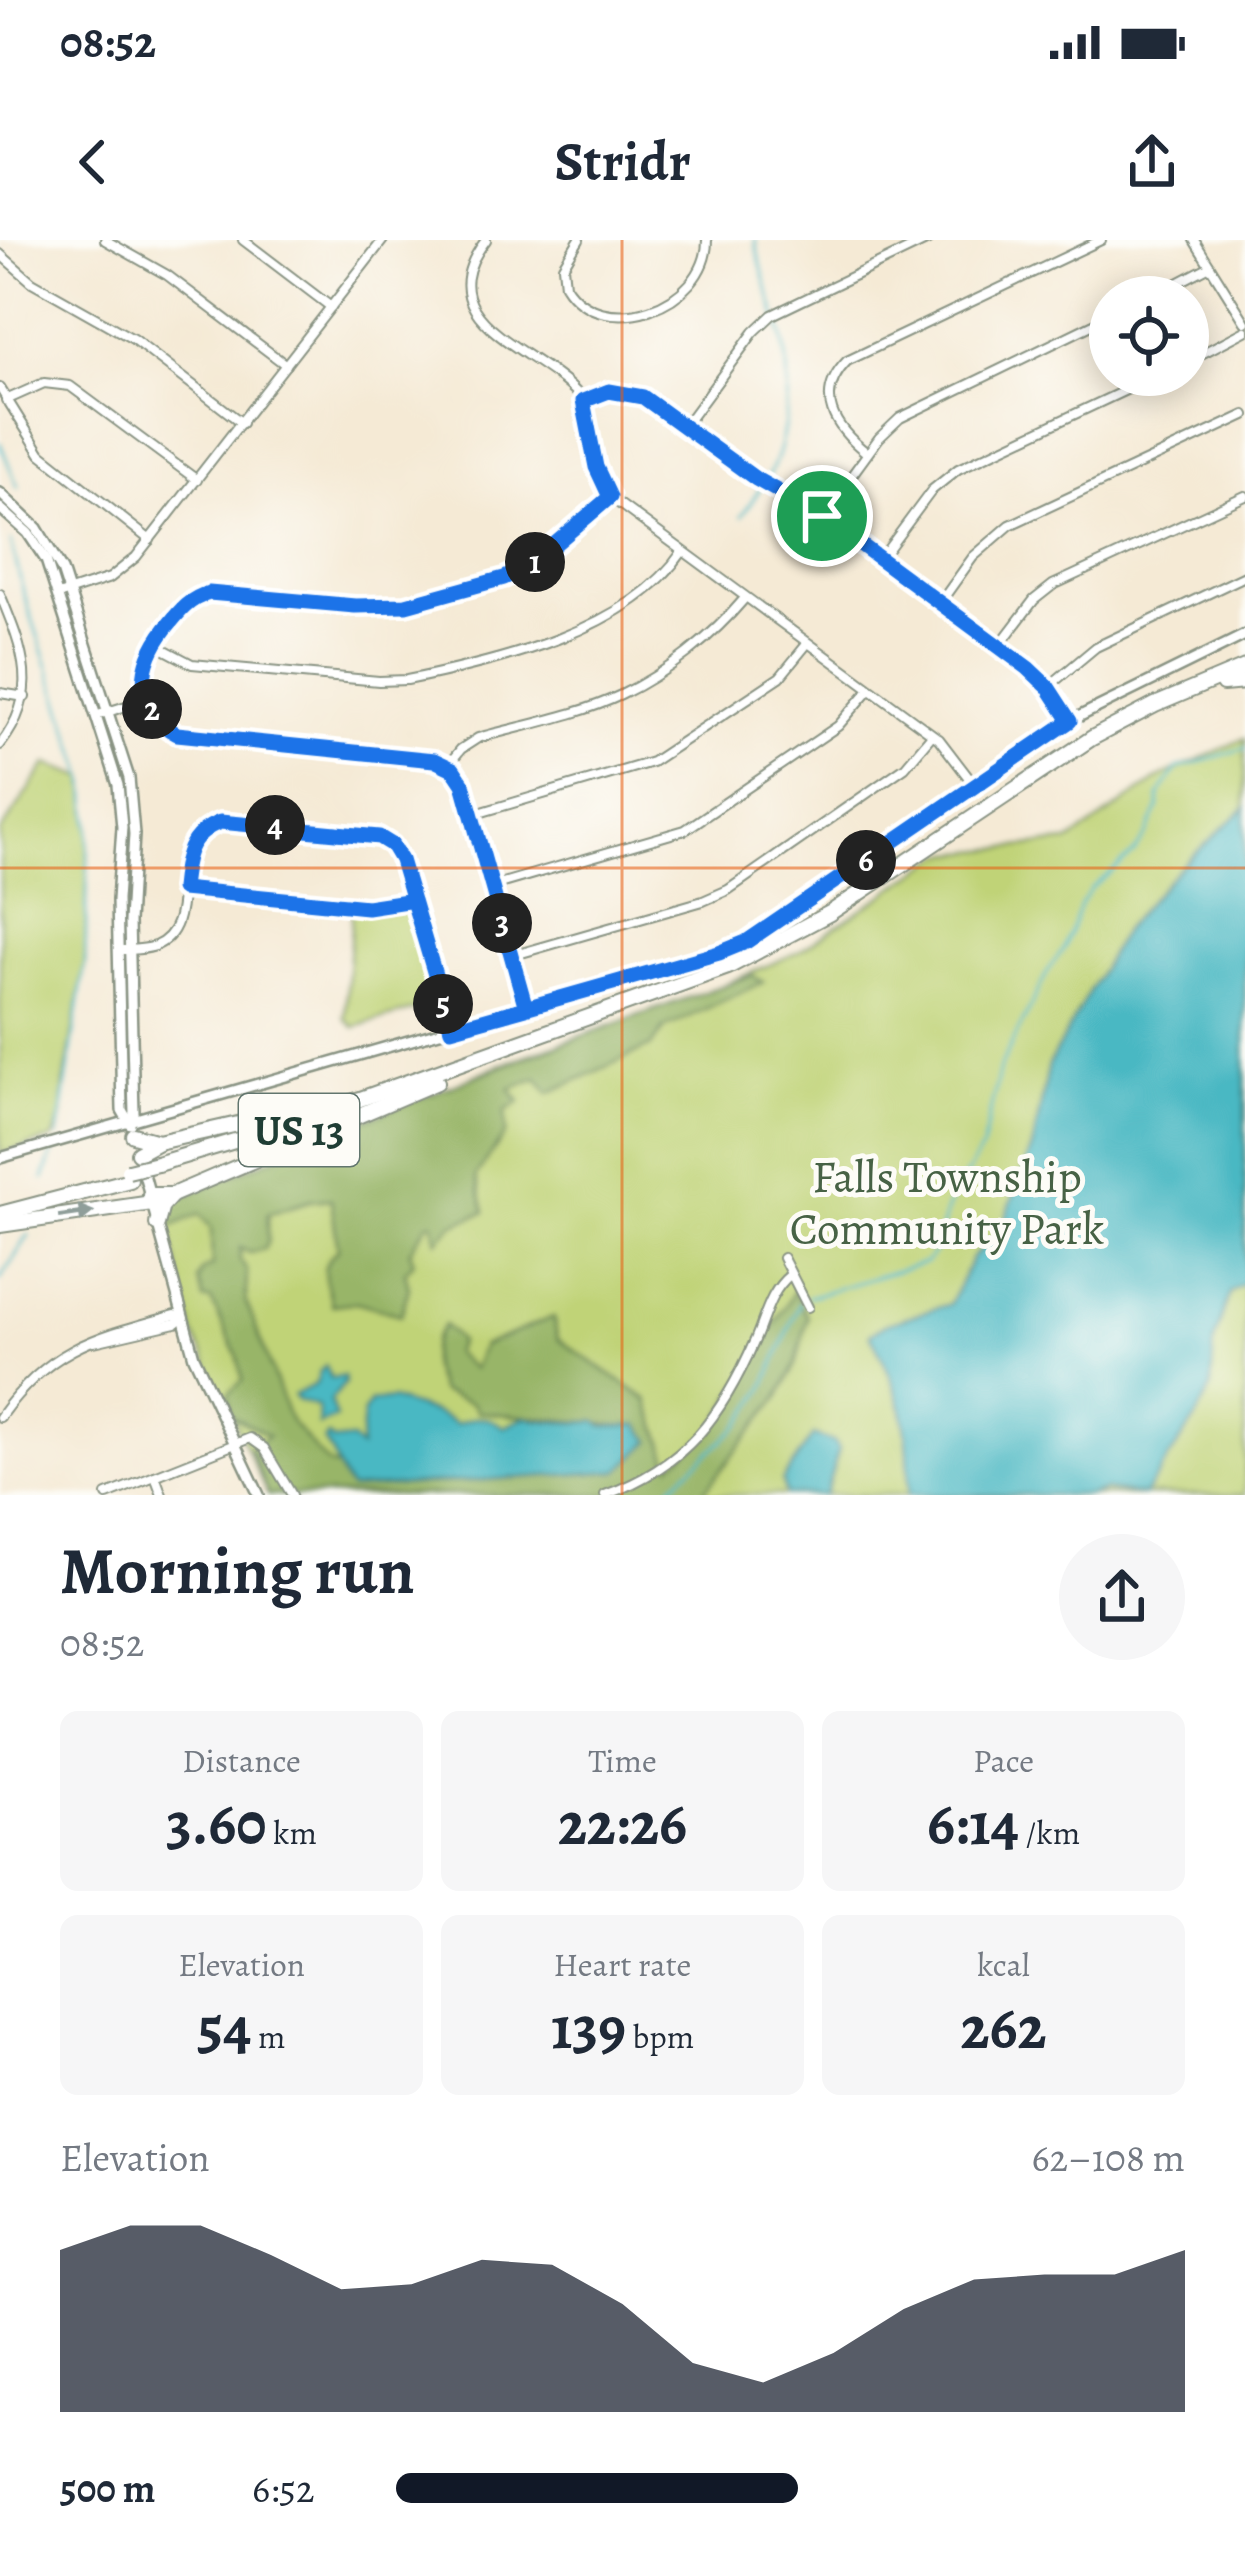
<!DOCTYPE html>
<html lang="en">
<head>
<meta charset="utf-8">
<style>
  :root { --surface:#fff; --page:#f6f6f7; --text:#1f2937; --muted:#747a83; --accent:#111827 }
  body { margin:0; font-family:Alegreya,serif; background:var(--page); color:var(--text); height:100vh; display:flex; flex-direction:column; font-size:45px; white-space:nowrap }
  * { box-sizing:border-box; margin:0 }
  p { font-size:39px; color:var(--muted) }
  .icon { flex:none; width:66px; height:66px; fill:none; stroke:currentColor; stroke-width:2; stroke-linecap:round; stroke-linejoin:round }
  .map { position:relative; height:1255px; overflow:hidden }
  .details { display:flex; flex-direction:column; background:var(--surface); flex:1 }
  .details>* { flex:none }
  .tools { position:absolute; left:1089px; top:36px; display:grid; gap:24px }
  .tools a { display:grid; place-items:center; width:120px; height:120px; border-radius:50%; background:var(--surface); box-shadow:0 6px 30px #0003; font-size:60px }
  .pin { position:absolute; display:grid; place-items:center; width:102px; height:102px; color:#fff; margin:-51px; border:6px solid #fff; border-radius:50%; box-shadow:0 3px 12px #0007 }
  .km { position:absolute; width:60px; height:60px; margin:-30px; border-radius:50%; background:#222; color:#fff; font-size:33px; line-height:60px; text-align:center }
  .round { display:grid; place-items:center; flex:none; width:126px; height:126px; border-radius:63px; background:var(--page) }
  .head { display:flex; align-items:center; justify-content:space-between; height:204px; padding:0 60px }
  h1 { font-size:66px; font-weight:700; line-height:90px }
  .stats { display:grid; grid-template-columns:repeat(3,1fr); gap:18px; height:204px; padding:12px 60px }
  .stats div { display:grid; align-content:center; border-radius:18px; background:var(--page); text-align:center }
  .stats b { font-size:60px; font-weight:700 }
  .stats small { font-size:33px; font-weight:400 }
  .stats p { font-size:33px }
  .chart { height:336px; padding:24px 60px }
  .chart p { display:flex; justify-content:space-between }
  .chart svg { width:100%; height:216px; margin-top:12px; fill:var(--accent); opacity:.7 }
  ul { padding:0 60px; list-style:none; font-size:39px }
  li { display:grid; grid-template-columns:192px 144px 1fr; align-items:center; height:90px }
  li i { height:30px; border-radius:15px; background:var(--accent) }
  .status { display:flex; justify-content:space-between; align-items:center; height:84px; padding:0 60px; background:var(--surface); direction:ltr }
  .status svg { height:33px; fill:currentColor }
  header { display:flex; justify-content:space-between; align-items:center; height:156px; padding:0 60px; background:var(--surface); font-size:54px; font-weight:700 }
  .map>svg:first-child { display:block }
  .green { fill:#c0d377; stroke:#708856; stroke-width:3 }
  .forest { fill:#98b568; stroke:#5c794e; stroke-width:3 }
  .water { fill:#4ab8c3; stroke:#347a7c; stroke-width:3 }
  .lines { fill:none; stroke-linecap:round; stroke-linejoin:round }
  .stream { stroke:#4ab8c3; stroke-width:3 }
  .street-casing { stroke:#8a9484; stroke-width:12 }
  .secondary-casing { stroke:#8a9484; stroke-width:14 }
  .highway-casing { stroke:#8a9484; stroke-width:18 }
  .street { stroke:#fff; stroke-width:8 }
  .secondary { stroke:#fff; stroke-width:9 }
  .highway { stroke:#fff; stroke-width:14 }
  .highway-bridge-casing { stroke:#8a9484; stroke-width:18; stroke-linecap:butt }
  .highway-bridge { stroke:#fff; stroke-width:14 }
  .oneway { fill:#8f9e9a }
  .route-casing { stroke:#fff; stroke-width:24 }
  .route { stroke:#1a73e8; stroke-width:15 }
  .grid { fill:none; stroke:#e8590c; stroke-width:3; stroke-opacity:0.55 }
  .labels { text-anchor:middle; dominant-baseline:central; stroke-width:10; stroke-linejoin:round; paint-order:stroke }
  .shield { fill:#fdfcf7; stroke:#62766e; stroke-width:3 }
  .shield-label { font-size:42px; font-weight:bold; fill:#1f3d34 }
  .park-label { font-size:45px; fill:#476245; stroke:#fdfcf7 }
</style>
</head>
<body>
<div class="status"><b>08:52</b><svg viewBox="0 0 49 12"><path d="M0 12V9h3v3zM5 12V6h3v6zM10 12V3h3v9zM15 12V0h3v12zM26 1h20v11H26zM47 4h2v5h-2z"/></svg></div>
<header><svg class="icon" aria-label="back" viewBox="0 0 24 24"><path d="M15 5l-7 7 7 7"/></svg>Stridr<svg class="icon" aria-label="share" viewBox="0 0 24 24"><path d="M12 15V3M7 8l5-5 5 5M5 13v7h14v-7"/></svg></header>
<div class="map">
<svg width="1245" height="1255" viewBox="0 0 1245 1255">
  <rect width="100%" height="100%" fill="#fdfcf7"/>
  <filter id="ink" filterUnits="userSpaceOnUse"><feTurbulence type="fractalNoise" baseFrequency=".00833" numOctaves="2"/><feDisplacementMap in="SourceGraphic" scale="24" xChannelSelector="R" yChannelSelector="G"/><feConvolveMatrix kernelMatrix="1 2 1 2 8 2 1 2 1" color-interpolation-filters="sRGB"/></filter>
  <filter id="wash" filterUnits="userSpaceOnUse"><feTurbulence type="fractalNoise" baseFrequency=".004" numOctaves="4" result="noise"/><feDisplacementMap in="SourceGraphic" scale="48" xChannelSelector="R" yChannelSelector="G"/><feGaussianBlur stdDeviation="2.7" result="paint"/><feColorMatrix in="noise" values="0 0 0 0 0 0 0 0 0 0 0 0 0 0 0 0 0 1.4 0 .05"/><feComposite in="paint" operator="in"/></filter>
  <g filter="url(#wash)">
    <rect width="100%" height="100%" fill="#f5ead5"/>
    <g class="green">
      <path d="M1245 498V1255H268L194 1094 165 973 497 826 716 748 798 712 944 614 1069 602 1159 538Z"/>
      <path d="M47 524 85 537 89 582 85 723 64 844 62 876 53 899 0 914V593Z"/>
      <path d="M410 666 439 763 354 787 345 778 352 671Z"/>
    </g>
    <path class="forest" d="M752 735 763 742 665 788 651 806 549 853 537 838 510 849 520 862 505 871 506 893 476 936 485 972 453 984 437 1001 433 983H428L410 1011 414 1022 405 1032 409 1048 401 1075 357 1062 332 1065C327 1039 315 1029 338 1009L331 959 309 961 268 974V1001L264 1009 250 1013 240 1008V1020L247 1031 246 1061 290 1181 328 1224 364 1235 630 1214 642 1188 478 1172 472 1163 441 1152C428 1128 426 1106 444 1085L459 1101 454 1113 473 1129 482 1106 553 1077 558 1099 648 1160 671 1225 712 1192 794 1051 808 1077 796 1124 779 1157 701 1255H268L250 1209 268 1196 231 1175 228 1154 243 1140 237 1115 211 1060H204L198 1040 203 1030 212 1026 211 988 200 974 166 989 165 973 170 962C361 877 555 805 752 735Z"/>
    <g class="water">
      <path d="M1245 568V1043L1230 1052 1214 1101 1211 1148 1197 1177 1144 1255 1104 1250 1088 1255H908C911 1187 902 1153 870 1094L888 1083 950 1064 972 1018 1001 989 1033 905 1049 824 1124 689 1177 630Z"/>
      <path d="M326 1126 331 1139 344 1136 345 1143 330 1161 336 1178 319 1185 318 1167 297 1160 294 1155 316 1144 320 1131Z"/>
      <path d="M392 1159C415 1168 437 1171 456 1184 476 1176 485 1174 504 1187L526 1177C537 1182 582 1184 595 1181L604 1186 639 1185 651 1201 619 1231 351 1249C337 1236 337 1216 324 1201L328 1196 333 1201 351 1199 360 1208 363 1175 370 1162Z"/>
      <path d="M813 1195 833 1202 839 1209 825 1255H786L782 1241Z"/>
    </g>
    <g class="lines">
      <g class="stream">
        <path d="M755 0C761 33 772 60 781 91 793 135 789 200 767 239"/>
        <path d="M0 203 18 247"/>
        <path d="M742 276 761 247"/>
        <path d="M11 301 23 351 86 540 89 582 85 723 58 897"/>
        <path d="M44 939 55 906"/>
        <path d="M0 1040 29 995"/>
        <path d="M808 1057 927 1022 935 1010 948 966 982 908 1000 828 1048 731 1064 708 1081 663 1091 649 1134 613 1147 594 1159 567V556L1177 529 1245 508"/>
        <path d="M661 1255 739 1186 763 1151 800 1063"/>
      </g>
    </g>
  </g>
  <g filter="url(#ink)">
    <g class="lines">
      <g class="street-casing">
        <g id="street">
          <path d="M105 0 167 35 286 125"/>
          <path d="M243 0 331 67"/>
          <path d="M486 0C423 81 536 107 579 155 595 187 589 226 610 257L939 499 975 546"/>
          <path d="M579 0 563 26 565 45C601 104 707 67 707 0"/>
          <path d="M1194 0 1245 82"/>
          <path d="M0 14 32 42 133 99 242 183"/>
          <path d="M1151 57 1210 26"/>
          <path d="M1188 121 1245 91"/>
          <path d="M0 148 41 214 150 300"/>
          <path d="M6 160 44 143 70 146 197 240"/>
          <path d="M583 161C604 150 621 147 643 157L756 239 811 268 999 406 1043 441 1070 481"/>
          <path d="M684 187 754 92 772 75 928 0"/>
          <path d="M867 213C835 188 813 156 847 121L1101 0"/>
          <path d="M822 276 879 198 900 178 1110 76"/>
          <path d="M880 320 932 250 958 229 1158 135"/>
          <path d="M0 354C23 410 41 453 0 505"/>
          <path d="M58 355 110 338 136 317 383 0"/>
          <path d="M940 363 973 317 1010 285 1245 175"/>
          <path d="M154 404 192 424 379 441 407 440C496 422 629 391 682 312"/>
          <path d="M999 406 1034 360 1053 345 1245 256"/>
          <path d="M1048 447 1096 407 1245 336"/>
          <path d="M0 453 25 457"/>
          <path d="M98 475 148 459"/>
          <path d="M448 525 461 509 478 498C524 485 577 476 621 455 667 433 712 397 745 358"/>
          <path d="M472 575 652 522 780 437 807 404"/>
          <path d="M492 646 685 590 838 486 870 449"/>
          <path d="M182 649 367 667 413 660"/>
          <path d="M118 710C130 710 144 710 155 706 210 683 150 589 231 581L371 595 392 605 401 620 451 789"/>
          <path d="M511 716 703 661 728 650 905 527 932 495"/>
          <path d="M526 768 463 544 453 529 434 520 177 494C128 466 141 421 169 385 183 367 192 356 215 353L355 366 406 365 518 332 556 306 610 257"/>
          <path d="M783 1018 808 1067"/>
          <path d="M94 1102 176 1083 182 1077"/>
          <path d="M0 1177C50 1107 96 1097 175 1075L182 1077"/>
          <path d="M155 1236 162 1255"/>
          <path d="M107 1255 250 1198 264 1208 292 1255"/>
          <path d="M605 1255C686 1226 722 1176 755 1100 765 1077 770 1051 790 1035"/>
        </g>
      </g>
      <g class="secondary-casing">
        <g id="secondary">
          <path d="M0 253 37 288 62 330 129 538 134 594 129 682 134 873 130 881"/>
          <path d="M0 268 28 293 46 320 118 545 122 587 117 660 122 870 130 884"/>
          <path d="M0 918 736 707 1070 481 1245 395"/>
          <path d="M141 923 194 1117 259 1255"/>
        </g>
      </g>
      <g class="highway-casing">
        <g id="highway">
          <path d="M1223 444 1245 442"/>
          <path d="M133 895 158 902"/>
          <path d="M138 913 158 902 314 867"/>
          <path d="M157 924 285 886 728 727 830 673 1092 498 1155 465 1245 427"/>
          <path d="M150 955H172L437 842"/>
          <path d="M0 974 130 940"/>
          <path d="M157 984 162 966 172 955"/>
          <path d="M0 985 152 963"/>
        </g>
      </g>
      <use href="#street" class="street"/>
      <use href="#secondary" class="secondary"/>
      <use href="#highway" class="highway"/>
      <g class="highway-bridge-casing">
        <path id="highway-bridge" d="M128 931 157 924"/>
      </g>
      <use href="#highway-bridge" class="highway-bridge"/>
    </g>
    <defs><path id="oneway-solid" d="M-6-.8H1V-3.2L6.5 0L1 3.2V.8H-6Z" transform="scale(3)"/></defs>
    <use class="oneway" href="#oneway-solid" transform="translate(76 974) rotate(-8)"/>
  </g>
  <g class="lines" filter="url(#ink)">
    <g class="route-casing">
      <path id="route" d="M822 276 756 239 643 157 609 151 583 161 596 227 610 257 528 327 504 338 406 365 355 366 209 353C188 359 179 372 166 388 139 423 131 469 177 494L434 520 453 529 463 544 526 768 451 789 401 620 392 605 379 597 220 582C188 594 185 618 182 649L367 667 413 660 451 789 719 713 746 702 1070 481 1048 447 1028 428 822 276"/>
    </g>
    <use href="#route" class="route"/>
  </g>
  <path class="grid" d="M622 0V1255M0 628H1245"/>
  <g class="labels">
    <rect class="shield" x="239" y="854" width="120" height="72" rx="9"/>
    <g class="shield-label">
      <text x="299" y="890">US 13</text>
    </g>
    <g class="park-label">
      <text x="947" y="937">Falls Township<tspan x="947" dy="52">Community Park</tspan></text>
    </g>
  </g>
</svg>
<div class="tools">
<a><svg class="icon" aria-label="locate" viewBox="0 0 24 24"><circle cx="12" cy="12" r="6"/><path d="M12 2v4M12 18v4M2 12h4M18 12h4"/></svg></a>
</div>
<div class="pin" style="left:822px;top:276px;background:#1e9e55"><svg class="icon" aria-label="arrive" viewBox="0 0 24 24"><path d="M6 21V4h12l-3 4 3 4H6"/></svg></div>
<b class="km" style="left:535px;top:322px">1</b>
<b class="km" style="left:152px;top:469px">2</b>
<b class="km" style="left:502px;top:683px">3</b>
<b class="km" style="left:275px;top:585px">4</b>
<b class="km" style="left:443px;top:764px">5</b>
<b class="km" style="left:866px;top:620px">6</b>
</div>
<section class="details">
<div class="head"><div><h1>Morning run</h1><p>08:52</p></div><a class="round"><svg class="icon" aria-label="share" viewBox="0 0 24 24"><path d="M12 15V3M7 8l5-5 5 5M5 13v7h14v-7"/></svg></a></div>
<div class="stats">
<div><p>Distance</p><b>3.60<small> km</small></b></div>
<div><p>Time</p><b>22:26</b></div>
<div><p>Pace</p><b>6:14<small> /km</small></b></div>
</div>
<div class="stats">
<div><p>Elevation</p><b>54<small> m</small></b></div>
<div><p>Heart rate</p><b>139<small> bpm</small></b></div>
<div><p>kcal</p><b>262</b></div>
</div>
<div class="chart"><p><span>Elevation</span>62–108 m</p>
<svg viewBox="0 0 160 44" preserveAspectRatio="none"><path d="M0 44V11L10 6L20 6L30 12L40 19L50 18L60 13L70 14L80 22L90 34L100 38L110 32L120 23L130 17L140 16L150 16L160 11V44z"/></svg>
</div>
<ul>
<li><b>500 m</b>6:52<i style="width:51%"></i></li>
</ul>
</section>
</body>
</html>
